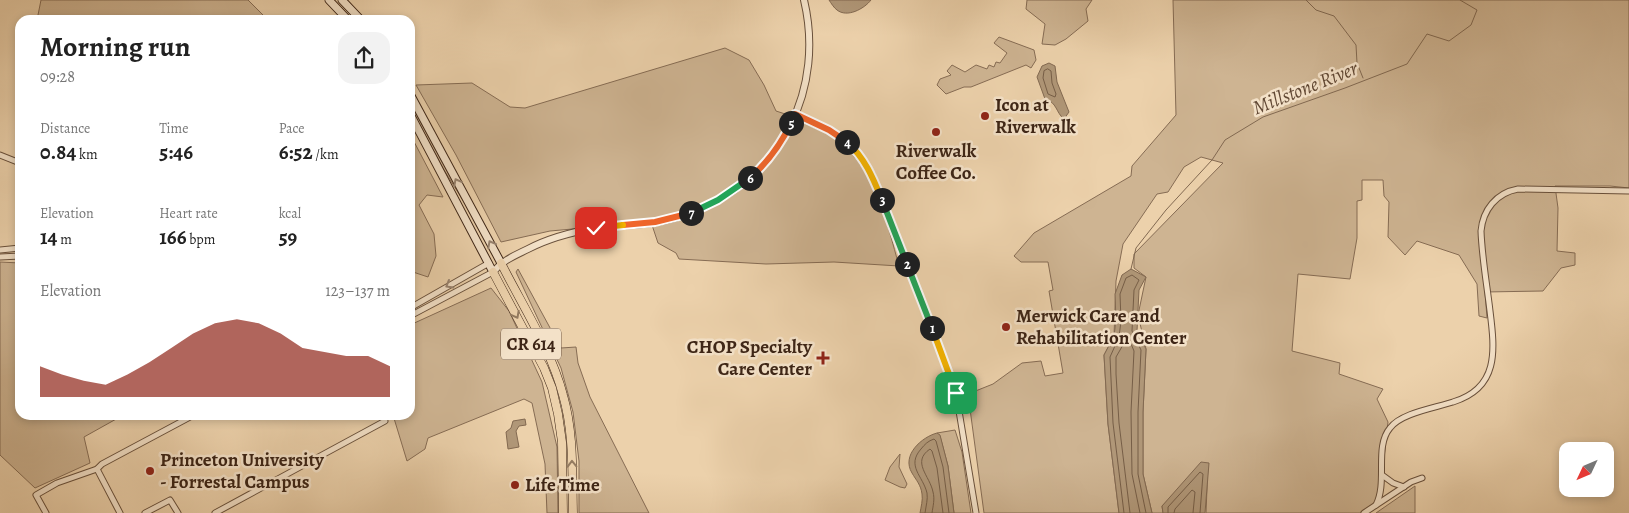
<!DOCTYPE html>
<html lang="en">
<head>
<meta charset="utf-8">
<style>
  :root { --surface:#fff; --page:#f2f2f2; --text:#222; --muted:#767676; --accent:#8f2418 }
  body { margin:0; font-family:Alegreya,serif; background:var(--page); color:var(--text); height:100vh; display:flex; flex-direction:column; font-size:19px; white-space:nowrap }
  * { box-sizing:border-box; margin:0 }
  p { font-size:16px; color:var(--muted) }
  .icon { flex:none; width:28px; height:28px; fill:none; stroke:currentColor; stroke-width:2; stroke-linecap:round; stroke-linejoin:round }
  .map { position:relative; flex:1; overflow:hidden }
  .drawer { position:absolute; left:15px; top:15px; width:400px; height:405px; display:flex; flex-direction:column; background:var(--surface); border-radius:15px; box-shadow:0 2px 8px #0003 }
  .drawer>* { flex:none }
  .needle { width:32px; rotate:226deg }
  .buttons { position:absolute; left:1559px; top:442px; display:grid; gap:10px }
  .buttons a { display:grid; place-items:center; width:55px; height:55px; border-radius:10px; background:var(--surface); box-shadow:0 2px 8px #0003; font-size:25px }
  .pin { position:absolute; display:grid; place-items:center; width:42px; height:42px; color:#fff; margin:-21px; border-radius:10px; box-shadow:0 2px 8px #0006 }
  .km { position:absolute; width:25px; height:25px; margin:-12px; border-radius:50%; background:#222; color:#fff; font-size:14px; line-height:25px; text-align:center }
  .round { display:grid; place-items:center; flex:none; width:52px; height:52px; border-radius:15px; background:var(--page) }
  .summary { display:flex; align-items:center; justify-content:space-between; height:85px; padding:0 25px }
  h1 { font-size:28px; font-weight:600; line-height:38px }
  .stats { display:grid; grid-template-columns:repeat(3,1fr); gap:8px; height:85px; padding:5px 25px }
  .stats div { display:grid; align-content:center }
  .stats b { font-size:21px; font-weight:600 }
  .stats small { font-size:14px; font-weight:400 }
  .stats p { font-size:14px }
  .chart { height:140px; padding:10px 25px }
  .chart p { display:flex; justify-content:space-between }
  .chart svg { width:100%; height:90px; margin-top:5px; fill:var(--accent); opacity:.7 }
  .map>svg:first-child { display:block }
  .green { fill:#ceb492; stroke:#866c54 }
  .water { fill:#b09778; stroke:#826951 }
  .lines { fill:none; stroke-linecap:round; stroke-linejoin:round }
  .shore { stroke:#765e47; stroke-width:1 }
  .stream { stroke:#826951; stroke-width:1 }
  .minor-casing { stroke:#69503b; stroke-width:7 }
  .tertiary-casing { stroke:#69503b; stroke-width:8 }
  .secondary-casing { stroke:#3d2516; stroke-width:9 }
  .trunk-casing { stroke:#3d2516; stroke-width:9 }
  .minor { stroke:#f3e1c8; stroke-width:5 }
  .tertiary { stroke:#f3e1c8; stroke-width:6 }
  .secondary { stroke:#f3e1c8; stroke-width:7 }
  .trunk { stroke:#ecd1ab; stroke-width:8 }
  .oneway { stroke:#98836f }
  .oneway2 { stroke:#947b60 }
  .split-1-casing { stroke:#fff; stroke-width:10 }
  .split-2-casing { stroke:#fff; stroke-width:10 }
  .split-3-casing { stroke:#fff; stroke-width:10 }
  .split-4-casing { stroke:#fff; stroke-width:10 }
  .split-5-casing { stroke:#fff; stroke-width:10 }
  .split-6-casing { stroke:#fff; stroke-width:10 }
  .split-7-casing { stroke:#fff; stroke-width:10 }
  .split-8-casing { stroke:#fff; stroke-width:10 }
  .split-9-casing { stroke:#fff; stroke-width:10 }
  .split-1 { stroke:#f5b400; stroke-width:6 }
  .split-2 { stroke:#22a559; stroke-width:6 }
  .split-3 { stroke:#22a559; stroke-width:6 }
  .split-4 { stroke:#f5b400; stroke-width:6 }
  .split-5 { stroke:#f0652b; stroke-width:6 }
  .split-6 { stroke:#f0652b; stroke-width:6 }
  .split-7 { stroke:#22a559; stroke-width:6 }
  .split-8 { stroke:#f0652b; stroke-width:6 }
  .split-9 { stroke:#f5b400; stroke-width:6 }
  .poi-dot { fill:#8f2418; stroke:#f3e1c8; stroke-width:2 }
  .labels { text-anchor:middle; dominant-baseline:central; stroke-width:5; stroke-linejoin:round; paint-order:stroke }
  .shield { fill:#f3e1c8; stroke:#745d4b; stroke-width:1 }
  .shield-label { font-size:18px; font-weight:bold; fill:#3d2516 }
  .poi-label { font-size:19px; font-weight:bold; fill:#3d2516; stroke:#f3e1c8; text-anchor:start }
  .water-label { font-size:20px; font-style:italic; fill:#604733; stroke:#f3e1c8 }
</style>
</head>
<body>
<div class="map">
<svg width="1629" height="513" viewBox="0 0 1629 513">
  <rect width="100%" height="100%" fill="#ecd1ab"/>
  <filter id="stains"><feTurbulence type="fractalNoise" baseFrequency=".004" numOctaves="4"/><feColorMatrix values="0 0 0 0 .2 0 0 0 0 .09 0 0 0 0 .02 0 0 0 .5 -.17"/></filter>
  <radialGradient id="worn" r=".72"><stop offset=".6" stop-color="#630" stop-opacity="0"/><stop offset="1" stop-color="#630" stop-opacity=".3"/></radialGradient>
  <g class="green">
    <path d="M41 0H248L268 20H37Z"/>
    <path d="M1027 0H1092L1086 9 1088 21 1066 39 1055 45 1042 44 1045 24 1026 9Z"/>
    <path d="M1173 0H1629V188L1610 186H1555L1558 208 1557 251 1575 253V265L1561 268 1543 291 1485 292 1487 318 1479 316 1477 284 1459 255 1417 241 1405 255 1388 237 1389 202 1384 196 1383 180H1362V200L1357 201V238L1350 279 1298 274 1292 351 1340 363 1339 374 1383 389 1377 399 1388 422 1379 502 1364 513H1206L1208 463 1162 506 1163 513H1152L1143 474V412L1146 349 1138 315 1146 277 1134 268V254L1223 163 1201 157 1184 167 1168 192 1157 194 1123 244 1116 281 1114 336 1104 355 1108 424 1119 513H984L968 394 993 384 1022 363 1041 361 1045 376 1063 373 1049 291 1053 290 1048 262H1021L1014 256 1034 233 1131 176 1132 166 1176 115Z"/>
    <path d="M999 37 1034 50 1036 60 1031 68 1026 65 971 87H964L946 94 937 85 940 79 951 75 947 71 952 65 965 72 976 65 987 69 989 65 994 67 996 62 1000 63 1007 53 994 43Z"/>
    <path d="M725 48 749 60 764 85 776 111C788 114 797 120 808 125 819 130 831 134 841 143 876 173 887 223 899 266L834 262 766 264 679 259 676 253 658 243 651 222 550 231 501 242 456 155 416 85 472 83 510 107 525 108Z"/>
    <path d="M410 103 428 131 469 210 444 170 410 107Z"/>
    <path d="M410 134 443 197 427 195 419 205 434 234 436 256 428 277 410 271Z"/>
    <path d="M0 262 20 263V415H116L118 418 84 437 90 463 35 488 0 455Z"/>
    <path d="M518 269 561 348 576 347 578 363 590 397 649 513H579V461L573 412 561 368 516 272Z"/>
    <path d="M491 288 509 311 542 382 557 447 558 513H547L545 464 532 403 524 399 428 438 425 449 407 461 393 415H410V325Z"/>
    <path d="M955 430 962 452 971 513H954L948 466 940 436 937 433Z"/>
    <path d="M900 454 899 467 907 484 905 488 900 487 885 480 890 467Z"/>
    <path d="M1415 486V513H1376Z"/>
  </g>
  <g class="water">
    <path d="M829 0H871C864 9 847 18 837 10 834 8 831 3 829 0Z"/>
    <path d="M1049 63 1055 66 1057 82 1069 112 1064 119C1056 113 1057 102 1045 99L1037 77 1042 66Z"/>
    <path d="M1131 269 1146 277 1139 290 1137 331 1146 349 1143 412V474L1152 513H1119L1108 424 1104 355 1114 336 1116 320 1115 294 1122 275Z"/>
    <path d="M525 419 526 425 519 426 516 431 519 447 508 449 506 432 511 428 513 421Z"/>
    <path d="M937 433 940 435 948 466 954 513H920C921 507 923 500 922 494 921 485 916 480 912 473 901 455 922 437 937 433Z"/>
    <path d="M1201 462 1209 463 1205 513H1163L1162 506Z"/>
  </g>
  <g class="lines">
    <g class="shore">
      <path d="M1048 69 1051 71 1052 83 1056 94 1055 97 1048 94 1043 78 1044 71Z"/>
      <path d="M925 513C926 506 928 499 927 493 923 476 906 466 921 449 925 444 928 441 934 439L936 441 943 467 949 513"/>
      <path d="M932 513C933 506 935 499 933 492 930 476 911 462 930 449L932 451 937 468 943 513"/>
      <path d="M1124 513 1113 423 1110 357 1119 337 1121 321 1120 294 1126 278 1132 275 1139 280 1134 290 1132 331 1141 350 1138 412V474L1146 513"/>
      <path d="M1130 513 1119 423 1116 374V357L1127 338 1129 339 1134 351 1131 412 1132 474 1140 513"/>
      <path d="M1168 513V507L1200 472 1203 474 1200 513"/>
      <path d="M1174 513 1175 509 1192 490 1195 492 1193 513"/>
    </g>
    <g class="stream">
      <path d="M1306 0 1316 10 1334 16 1356 45 1357 63 1363 78"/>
      <path d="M1131 269 1136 248 1166 210 1212 160 1225 140 1263 117 1345 88 1407 64 1427 34 1449 41 1471 25 1477 10 1460 0"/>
    </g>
    <g class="minor-casing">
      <g id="minor">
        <path d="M795 114C827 129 855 141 872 174L956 393 976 513"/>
        <path d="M0 155 20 163"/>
        <path d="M0 250 20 248"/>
        <path d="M0 257 20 256"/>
        <path d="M410 308 489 263"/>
        <path d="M410 316 493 272"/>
        <path d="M97 469 120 513"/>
        <path d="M1382 475 1393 483 1404 487"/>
        <path d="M1376 505C1388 482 1374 447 1390 428 1401 413 1435 408 1453 402 1499 388 1495 351 1490 311 1487 285 1482 258 1481 231 1483 210 1496 193 1518 189L1629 191"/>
        <path d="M46 513 36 495 57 483 97 469 102 464 190 417"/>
        <path d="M145 513 170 500 178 513"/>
        <path d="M215 513 385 421 383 415"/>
        <path d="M1364 513 1411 482 1422 478"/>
      </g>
    </g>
    <g class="tertiary-casing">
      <path id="tertiary" d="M493 272C503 260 514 256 528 249 549 238 572 232 596 228 616 225 637 226 657 222 713 211 764 178 790 126 810 87 814 42 804 0"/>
    </g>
    <g class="secondary-casing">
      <g id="secondary">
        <path d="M329 0 348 20"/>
        <path d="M342 0 361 20"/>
        <path d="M410 94 501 263"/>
        <path d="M410 114 493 272"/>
      </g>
    </g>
    <g class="trunk-casing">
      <g id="trunk">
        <path d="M501 263C522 305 551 349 563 395 574 433 572 473 573 513"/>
        <path d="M493 272 544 368 552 388 558 414 562 442 563 513"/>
      </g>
    </g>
    <use href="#minor" class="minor"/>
    <use href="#tertiary" class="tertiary"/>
    <use href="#secondary" class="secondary"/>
    <use href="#trunk" class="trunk"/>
  </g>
  <defs><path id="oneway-chevron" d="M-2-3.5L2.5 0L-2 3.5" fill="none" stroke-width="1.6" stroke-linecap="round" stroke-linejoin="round" transform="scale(1.25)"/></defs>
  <g class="oneway">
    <use href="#oneway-chevron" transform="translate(457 182) rotate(-118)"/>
    <use href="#oneway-chevron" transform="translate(491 244) rotate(-118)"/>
    <use href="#oneway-chevron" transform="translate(449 285) rotate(150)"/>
  </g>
  <g class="oneway2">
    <use href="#oneway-chevron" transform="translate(516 315) rotate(62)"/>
    <use href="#oneway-chevron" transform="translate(572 464) rotate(-91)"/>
  </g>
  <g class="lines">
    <g class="split-1-casing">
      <path id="split-1" d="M932 328 956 393"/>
    </g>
    <g class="split-2-casing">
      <path id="split-2" d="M907 264 932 328"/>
    </g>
    <g class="split-3-casing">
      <path id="split-3" d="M882 200 907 264"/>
    </g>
    <g class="split-4-casing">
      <path id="split-4" d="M847 142C865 158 873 178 882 200"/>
    </g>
    <g class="split-5-casing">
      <path id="split-5" d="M791 123 795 114 829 130 847 142"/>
    </g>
    <g class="split-6-casing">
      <path id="split-6" d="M750 178C767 163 781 144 791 123"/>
    </g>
    <g class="split-7-casing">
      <path id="split-7" d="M691 213 718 200 750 178"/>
    </g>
    <g class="split-8-casing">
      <path id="split-8" d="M623 225 655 222 691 213"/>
    </g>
    <g class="split-9-casing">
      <path id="split-9" d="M596 228 623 225"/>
    </g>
    <use href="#split-1" class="split-1"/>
    <use href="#split-2" class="split-2"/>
    <use href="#split-3" class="split-3"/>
    <use href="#split-4" class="split-4"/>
    <use href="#split-5" class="split-5"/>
    <use href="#split-6" class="split-6"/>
    <use href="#split-7" class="split-7"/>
    <use href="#split-8" class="split-8"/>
    <use href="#split-9" class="split-9"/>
  </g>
  <g class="poi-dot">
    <circle cx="985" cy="116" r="5"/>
    <circle cx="936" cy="132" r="5"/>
    <circle cx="1006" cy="327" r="5"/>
    <path d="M820.5 350.5h5v5h5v5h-5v5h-5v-5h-5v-5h5z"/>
    <circle cx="150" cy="471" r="5"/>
    <circle cx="515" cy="485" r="5"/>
  </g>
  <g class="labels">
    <rect class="shield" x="501" y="328.5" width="60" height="31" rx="4"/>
    <g class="shield-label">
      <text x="531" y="344">CR 614</text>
    </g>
    <g class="poi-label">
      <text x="995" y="105">Icon at<tspan x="995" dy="22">Riverwalk</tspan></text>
      <text x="936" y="151" text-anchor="middle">Riverwalk<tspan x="936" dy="22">Coffee Co.</tspan></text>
      <text x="1016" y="316">Merwick Care and<tspan x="1016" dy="22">Rehabilitation Center</tspan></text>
      <text x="812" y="347" text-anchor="end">CHOP Specialty<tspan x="812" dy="22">Care Center</tspan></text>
      <text x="160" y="460">Princeton University<tspan x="160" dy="22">- Forrestal Campus</tspan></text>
      <text x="525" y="485">Life Time</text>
    </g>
    <g class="water-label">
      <text transform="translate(1305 88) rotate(-22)">Millstone River</text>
    </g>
  </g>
  <rect width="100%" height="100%" filter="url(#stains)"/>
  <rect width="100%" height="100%" fill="url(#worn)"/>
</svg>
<div class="buttons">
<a><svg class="needle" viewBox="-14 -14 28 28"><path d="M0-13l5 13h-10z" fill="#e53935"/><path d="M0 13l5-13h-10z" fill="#767676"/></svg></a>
</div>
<div class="pin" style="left:956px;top:393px;background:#1e9e55"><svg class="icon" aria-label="arrive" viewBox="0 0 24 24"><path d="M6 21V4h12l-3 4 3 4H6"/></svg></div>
<div class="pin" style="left:596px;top:228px;background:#d93025"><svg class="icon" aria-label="check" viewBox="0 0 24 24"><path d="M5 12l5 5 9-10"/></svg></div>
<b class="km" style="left:932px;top:328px">1</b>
<b class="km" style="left:907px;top:264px">2</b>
<b class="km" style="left:882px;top:200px">3</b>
<b class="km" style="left:847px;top:142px">4</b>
<b class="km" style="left:791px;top:123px">5</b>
<b class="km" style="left:750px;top:178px">6</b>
<b class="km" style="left:691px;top:213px">7</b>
<section class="drawer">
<div class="summary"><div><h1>Morning run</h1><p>09:28</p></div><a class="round"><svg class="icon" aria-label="share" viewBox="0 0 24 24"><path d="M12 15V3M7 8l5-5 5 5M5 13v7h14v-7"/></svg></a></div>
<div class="stats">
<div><p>Distance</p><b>0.84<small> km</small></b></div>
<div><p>Time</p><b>5:46</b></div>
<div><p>Pace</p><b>6:52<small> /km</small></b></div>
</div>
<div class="stats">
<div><p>Elevation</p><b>14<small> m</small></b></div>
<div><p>Heart rate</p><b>166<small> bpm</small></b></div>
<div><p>kcal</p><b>59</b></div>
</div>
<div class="chart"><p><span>Elevation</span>123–137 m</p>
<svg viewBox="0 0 160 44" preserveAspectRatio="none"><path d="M0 44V29L10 33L20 36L30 38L40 33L50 27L60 20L70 13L80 8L90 6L100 8L110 13L120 20L130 22L140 24L150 24L160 29V44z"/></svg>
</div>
</section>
</div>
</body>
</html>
